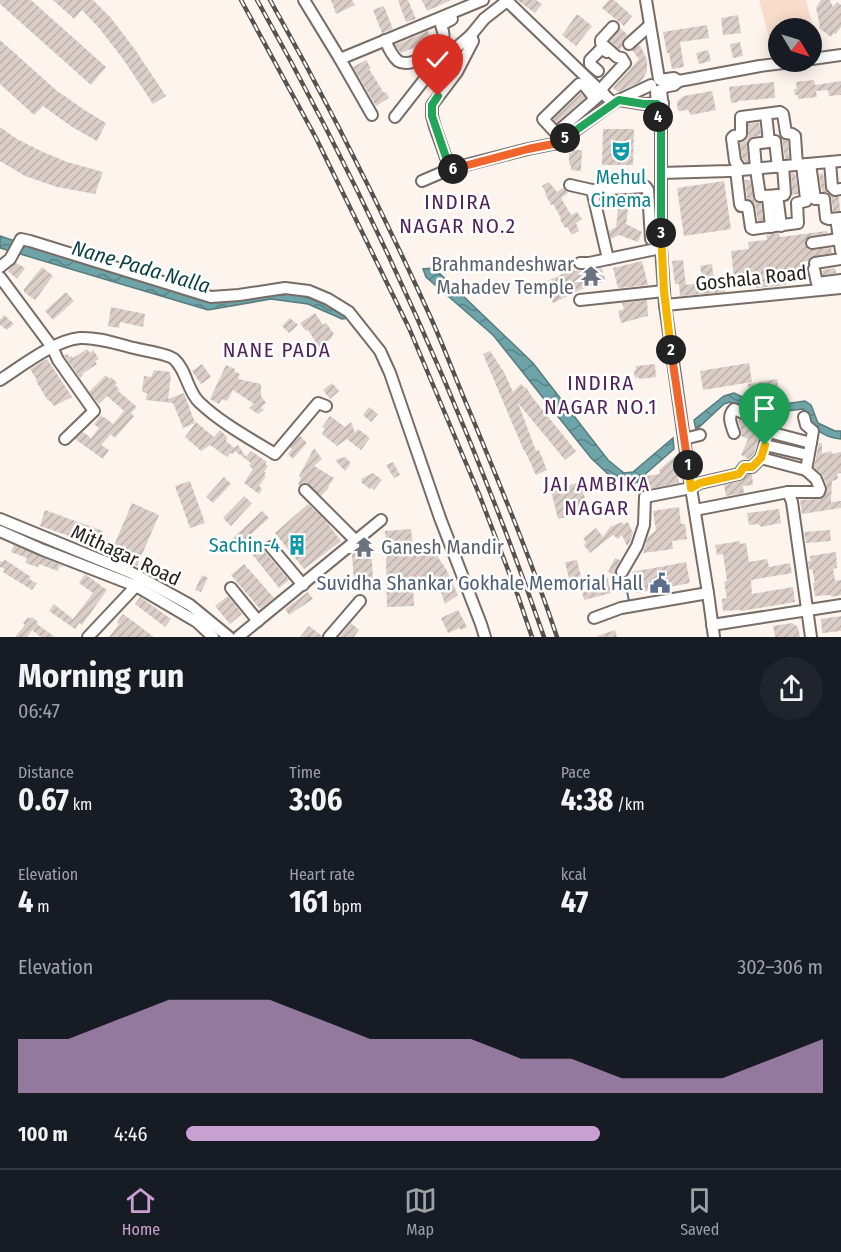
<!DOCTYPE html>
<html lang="en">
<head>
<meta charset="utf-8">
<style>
  :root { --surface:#171b24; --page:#20242c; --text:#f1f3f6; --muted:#9ea1a6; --line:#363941; --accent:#c8a1d2 }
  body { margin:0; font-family:"Fira Sans Condensed",sans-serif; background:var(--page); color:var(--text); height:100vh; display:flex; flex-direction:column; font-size:22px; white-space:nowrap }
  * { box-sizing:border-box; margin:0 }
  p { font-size:20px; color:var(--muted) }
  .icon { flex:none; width:33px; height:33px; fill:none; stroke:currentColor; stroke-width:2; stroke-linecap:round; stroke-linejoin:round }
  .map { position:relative; height:637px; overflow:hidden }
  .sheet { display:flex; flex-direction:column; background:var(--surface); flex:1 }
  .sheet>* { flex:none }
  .needle { width:39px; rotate:128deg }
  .tools { position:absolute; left:768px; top:18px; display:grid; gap:12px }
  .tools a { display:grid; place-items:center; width:54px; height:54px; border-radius:50%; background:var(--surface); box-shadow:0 3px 15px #0003; font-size:30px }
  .pin { position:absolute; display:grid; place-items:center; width:51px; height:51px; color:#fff; margin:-62px -26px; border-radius:50% 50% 50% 0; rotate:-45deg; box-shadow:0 0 6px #0007 }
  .pin .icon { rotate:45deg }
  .km { position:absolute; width:30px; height:30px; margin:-15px; border-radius:50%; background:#222; color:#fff; font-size:16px; line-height:30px; text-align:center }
  .round { display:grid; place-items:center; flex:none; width:63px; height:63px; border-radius:32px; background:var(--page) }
  .summary { display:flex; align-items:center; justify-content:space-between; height:102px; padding:0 18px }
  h1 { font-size:33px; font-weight:700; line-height:45px }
  .figures { display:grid; grid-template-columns:repeat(3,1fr); gap:9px; height:102px; padding:6px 18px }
  .figures div { display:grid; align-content:center }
  .figures b { font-size:30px; font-weight:700 }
  .figures small { font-size:16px; font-weight:400 }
  .figures p { font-size:16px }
  .chart { height:168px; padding:12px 18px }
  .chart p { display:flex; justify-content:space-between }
  .chart svg { width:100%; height:108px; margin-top:6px; fill:var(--accent); opacity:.7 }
  ul { padding:0 18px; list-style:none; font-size:20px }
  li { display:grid; grid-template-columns:96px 72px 1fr; align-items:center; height:45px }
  li i { height:15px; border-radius:8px; background:var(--accent) }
  .tab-bar { display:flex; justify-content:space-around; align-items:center; height:84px; border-top:2px solid var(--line); background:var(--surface); font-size:16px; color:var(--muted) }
  .tab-bar a { display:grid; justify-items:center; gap:3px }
  .tab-bar .on { color:var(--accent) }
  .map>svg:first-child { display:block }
  .park { fill:#f8ddcd }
  .water { fill:url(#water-waves); stroke:#577c7e; stroke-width:1.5 }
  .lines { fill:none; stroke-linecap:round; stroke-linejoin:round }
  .stream { stroke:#577c7e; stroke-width:2 }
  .building { fill:url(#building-hatch) }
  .minor-casing { stroke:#786d66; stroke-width:14 }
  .minor { stroke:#fff; stroke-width:10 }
  .rail-casing { stroke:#58524e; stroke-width:4.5 }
  .rail { stroke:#fff; stroke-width:2; stroke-dasharray:7; stroke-linecap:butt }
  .split-1-casing { stroke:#fff; stroke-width:12 }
  .split-2-casing { stroke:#fff; stroke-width:12 }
  .split-3-casing { stroke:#fff; stroke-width:12 }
  .split-4-casing { stroke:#fff; stroke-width:12 }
  .split-5-casing { stroke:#fff; stroke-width:12 }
  .split-6-casing { stroke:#fff; stroke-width:12 }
  .split-7-casing { stroke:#fff; stroke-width:12 }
  .split-1 { stroke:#f5b400; stroke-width:8 }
  .split-2 { stroke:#f0652b; stroke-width:8 }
  .split-3 { stroke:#f5b400; stroke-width:8 }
  .split-4 { stroke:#22a559; stroke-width:8 }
  .split-5 { stroke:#22a559; stroke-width:8 }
  .split-6 { stroke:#f0652b; stroke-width:8 }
  .split-7 { stroke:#22a559; stroke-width:8 }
  .labels { text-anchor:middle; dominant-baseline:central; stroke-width:5; stroke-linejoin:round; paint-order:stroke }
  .culture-label { font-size:20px; fill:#0d838f; stroke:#fff }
  .worship-label { font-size:20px; fill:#5b616d; stroke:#fff; text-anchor:end }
  .street-label { font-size:20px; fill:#241f1c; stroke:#fff }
  .service-label { font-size:20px; fill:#4e5e75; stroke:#fff; text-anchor:end }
  .neighbourhood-label { font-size:21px; letter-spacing:1.5px; fill:#4f2458; stroke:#fff }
  .water-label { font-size:21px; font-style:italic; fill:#083e41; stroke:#fff }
</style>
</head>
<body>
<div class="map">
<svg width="841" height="637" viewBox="0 0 841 637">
  <defs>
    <pattern id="water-waves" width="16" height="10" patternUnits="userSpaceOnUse" patternTransform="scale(1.5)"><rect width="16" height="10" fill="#6da4a8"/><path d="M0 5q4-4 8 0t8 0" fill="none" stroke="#598588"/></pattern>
    <pattern id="building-hatch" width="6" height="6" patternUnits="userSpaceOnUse" patternTransform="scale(1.5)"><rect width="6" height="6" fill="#dbcdc8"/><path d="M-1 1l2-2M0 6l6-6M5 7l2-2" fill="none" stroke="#bcb0ab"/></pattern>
  </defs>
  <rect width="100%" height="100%" fill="#fef4ee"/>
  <path class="park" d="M759 0H806L816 38 812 39V28H778V44L771 45Z"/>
  <g class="water">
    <path d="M0 236 86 265 204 300 287 291 344 310 349 318 342 319 308 304 271 299 208 310 0 248Z"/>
    <path d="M434 268 533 363 608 460 624 473 633 472 673 438 674 449 635 483 627 485 611 477 591 458 493 335 426 277 423 269Z"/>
    <path d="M734 393 763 407 805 401 811 405 818 423 835 431H841V439C819 437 814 427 803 409L762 414 730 402 724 404 696 430 694 420 724 396Z"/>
  </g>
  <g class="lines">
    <g class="stream">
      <path d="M636 480 645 490 646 494"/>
      <path d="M625 575 624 577 629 601"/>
    </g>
  </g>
  <g class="building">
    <path d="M0 0H31L106 67 91 85 0 4Z"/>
    <path d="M53 0H93L111 18 136 51 166 96 153 104 123 59 99 28 82 10 74 19Z"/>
    <path d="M331 0H352L355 5 336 14Z"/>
    <path d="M398 0H408L416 19 406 22Z"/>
    <path d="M422 0H451L427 11Z"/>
    <path d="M517 0H536L542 4 535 13Z"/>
    <path d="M609 0H614L632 16 624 26 602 8Z"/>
    <path d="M821 0H830L833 7 837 2 841 5V27L836 34 834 33 831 37 819 28 820 26 816 8Z"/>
    <path d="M384 6 393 29 382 33 373 10Z"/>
    <path d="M577 14 592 26 576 46 562 35Z"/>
    <path d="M738 15 741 33 723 35 721 18Z"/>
    <path d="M707 25 709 38 680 42 684 67 672 69 669 53H667L663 32Z"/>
    <path d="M620 28 628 35 622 41V47L620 50 610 41Z"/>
    <path d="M428 31 432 41 419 46 420 50 415 53 413 48 401 53 395 45Z"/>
    <path d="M0 40 56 90 83 109 106 123 97 141 72 127 43 106 34 115 0 84Z"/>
    <path d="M740 42 743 56 733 58 730 44Z"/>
    <path d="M640 45 647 60V70L644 77 640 82 618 92 613 88 639 59 632 50Z"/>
    <path d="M708 50 711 61 699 64 696 53Z"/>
    <path d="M366 60 371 68 369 69 384 93 386 92 389 98 376 106 353 67Z"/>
    <path d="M814 80 815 85 841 81V95L829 96 828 90 816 91 817 97 798 99V95H795L794 89H797L796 82Z"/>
    <path d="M774 82 775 98 738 101V102L731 103 729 87Z"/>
    <path d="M712 91 716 110 691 115 688 110 678 111 677 102 681 98 684 96Z"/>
    <path d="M581 93 585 98 556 123 553 119Z"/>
    <path d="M759 122 761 135 752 137 747 140 748 162H745L742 158 740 143 745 141 748 137V124Z"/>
    <path d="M0 127 17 139 43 152 67 162 103 172 95 194 57 187 25 176 0 161Z"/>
    <path d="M603 129H634L633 165H602Z"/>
    <path d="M782 139 788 141 789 158 785 159Z"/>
    <path d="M572 150H582L581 171 571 170V165H569V153H572Z"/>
    <path d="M791 173H795L798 194 792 195Z"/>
    <path d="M823 173 825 188 827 192H822L819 174Z"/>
    <path d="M745 180H750L754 200 757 203H761L763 220 758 221 755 205 751 200 747 198Z"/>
    <path d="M724 181 731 229 684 236 677 188Z"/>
    <path d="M549 182 557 192 563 188 568 193 561 198 571 215 577 212 582 219 576 223 579 231 572 235 567 227 565 228 560 219 561 218 553 204 551 205 545 194 546 193 542 186Z"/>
    <path d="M641 195V199L629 202 626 224 642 232 638 242 619 235 611 239 609 231 616 227 619 202 606 199 607 197Z"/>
    <path d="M831 196 839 197 840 211H833Z"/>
    <path d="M827 231V233L810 236 805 240V245L809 250H813L831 248 832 253 814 256 810 258 808 261 801 262 803 277 786 280V285L756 288V286L725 289V292L680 296 679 284H675L672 261 683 260 686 285 703 282 700 266 712 264 714 281 734 278 731 251 749 249 748 242 767 240 766 235 779 233 780 237Z"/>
    <path d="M642 261 648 285 618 288 613 268Z"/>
    <path d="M16 263 25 268 17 279 8 271Z"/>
    <path d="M42 267 53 276 35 300 24 292V289Z"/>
    <path d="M601 268 606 281 582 289 553 303 545 282 574 269V271L589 270Z"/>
    <path d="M835 268 836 273 823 275 822 270Z"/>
    <path d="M66 292 74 301 53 320 45 311Z"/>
    <path d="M647 300 648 316 621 323 618 311 624 309 622 303Z"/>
    <path d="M111 307 145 314 143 327 120 322 119 328 108 326Z"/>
    <path d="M315 313 323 325 326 323 334 334 332 336V338L319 347 308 330 306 331 300 323Z"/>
    <path d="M4 315 14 324 7 330 0 325V320Z"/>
    <path d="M290 318 298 325 289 333 282 326Z"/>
    <path d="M87 349 90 353 93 350 99 359 95 361 97 364 82 374 83 375 80 378 64 355 67 354 69 357 71 356 73 358Z"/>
    <path d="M490 351 504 372 513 392 521 384 525 388 526 387 532 397 576 451 565 460 518 403 536 451 539 450 547 470 536 475 525 451H524L483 354Z"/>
    <path d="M47 359 72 397 54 406 49 400 48 401 36 381 37 380 30 369Z"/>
    <path d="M749 363 752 382 703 390 700 371Z"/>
    <path d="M202 364 211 377 201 384 192 371Z"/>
    <path d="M655 364 656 377 640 379 638 377 635 378 634 371 636 370V366Z"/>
    <path d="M226 365 235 369 234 371 240 374 238 379 261 384V396L266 403 261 407 264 410 258 414 249 408 254 404 233 390 227 401 222 399 219 404 210 399Z"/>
    <path d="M154 370 170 372V375L171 376 168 399 184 393 195 423 183 428 173 403 146 400 147 393 142 392 144 376 151 377Z"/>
    <path d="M106 375 109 379 111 377 117 383 115 385 120 390H117L137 407 131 413 134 416 115 438 111 434 101 445 109 450 103 459 75 439 83 432 91 438 99 428 94 424 101 415 103 418 104 417 113 424 124 411 107 396 99 404 89 392Z"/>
    <path d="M777 379 780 398 751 402 748 384Z"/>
    <path d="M332 383 339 391 330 399 323 390Z"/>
    <path d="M369 407 378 414 371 422 363 415Z"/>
    <path d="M330 416 345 427 351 422 355 433 358 429 370 438 361 450 347 439 337 446 322 434 325 429 322 427Z"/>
    <path d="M738 419 761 429 754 454 749 459H746L747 458 741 455 748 439 741 436V431Z"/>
    <path d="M196 422 214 437 220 430 227 437 226 441 234 448 238 445 246 457 251 451 267 462 265 464 268 466 264 472 266 473 264 475 266 476 259 486 262 489 259 494 244 483 253 469 249 466 251 463 235 451 233 454 230 453 227 457 210 445 201 451 185 437Z"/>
    <path d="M300 436 307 443 293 459 288 454 292 449 290 447Z"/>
    <path d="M819 443H822V454L831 451 832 454 841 452V473L837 474 838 479 832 481 831 502 841 501V508L802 514 800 500 820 499 824 498 827 491V486L823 476 814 467Z"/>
    <path d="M314 448 322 459 314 466 334 478 328 487 329 488 321 496 307 483H303L299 485 298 484 301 478 299 476Z"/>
    <path d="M675 456 679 483 648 489 646 476 660 474 659 470Z"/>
    <path d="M345 457 351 463 345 471 335 460Z"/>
    <path d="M393 462 400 475 394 478 386 465Z"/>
    <path d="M373 473 382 480 374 490 371 488 370 489 361 482 362 480 361 479Z"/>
    <path d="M748 474H752L753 485 743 486 744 493 726 496 724 485 741 481Z"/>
    <path d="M224 477 231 484 213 503 206 497Z"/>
    <path d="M190 481 205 523 190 528 175 486Z"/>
    <path d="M580 482 589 512 558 519 551 491Z"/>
    <path d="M244 496 252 503 231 526 223 518Z"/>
    <path d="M132 503 159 515 137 566 110 555Z"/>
    <path d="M308 504 325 520 341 541 304 569 275 533Z"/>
    <path d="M679 507 681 524H685L687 539 672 541 673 549 643 553 648 537 656 530 653 511Z"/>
    <path d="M779 509 781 523 761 527 760 525H758V524L749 525 747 513Z"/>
    <path d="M45 510 103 531 97 548 78 541V539L40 526Z"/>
    <path d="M262 511 269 518 237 547 231 540Z"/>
    <path d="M622 522 623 524 628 522 633 533 629 544 627 546 622 535 618 539 613 535 590 553 584 545 586 542 583 538 596 528 603 537 610 527Z"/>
    <path d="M411 529 413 549 431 547 446 569 458 595 445 604 439 587 430 590V586L413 585 414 606 387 607 386 559H387L385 531Z"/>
    <path d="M830 530 831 541 806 543 804 532Z"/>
    <path d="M371 541 373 581 354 582 352 554 355 553 356 550 366 542Z"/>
    <path d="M740 541V544L746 543 749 562 767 559 769 567 790 563 792 573 751 580 752 594 793 587 795 602 741 611V610L723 611 722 599 727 598 724 582 727 581 723 554 717 555 715 545Z"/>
    <path d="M265 543 264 548 265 552 289 580 279 588 252 554Z"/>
    <path d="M14 545 63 566 62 567 59 566 58 571 39 564 38 567 25 563 27 558 11 552Z"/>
    <path d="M836 552 837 566V568L833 569 835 581 841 580V595L831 597V595L815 596 813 583H815L812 569 809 570 808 561H811L810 556Z"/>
    <path d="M615 558 620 560 615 571 616 577 608 572Z"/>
    <path d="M4 559 31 577 29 579 37 583 32 590 3 572 5 569 0 567V561L3 562Z"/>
    <path d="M577 560 581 577 587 576 588 581 607 576 611 593 584 600 580 582 574 584V582L570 583 565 562Z"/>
    <path d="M686 562 690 583 636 593 632 572Z"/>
    <path d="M244 564 274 598 260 609 231 575Z"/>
    <path d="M85 574 107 590 82 625 79 623 75 629 49 611 54 604 73 619 93 593 79 583Z"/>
    <path d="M202 575 208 578 201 592 195 590Z"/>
    <path d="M308 592 313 599 289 615 285 609Z"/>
    <path d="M228 596 242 614 230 624 215 606Z"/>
    <path d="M140 597 171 619 165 627 135 604Z"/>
    <path d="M458 610 467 627 461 630 460 628 448 633 441 618Z"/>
    <path d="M123 614 154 637H109L119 624 117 622Z"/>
    <path d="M841 616V631L822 633 821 619Z"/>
    <path d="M28 617 30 619 32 617 38 622 37 624 55 637H41L32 630 27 637H15L25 625 23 623Z"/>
    <path d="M351 623 359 630 354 637H339Z"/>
    <path d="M792 623 798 627 800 637H775L773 626Z"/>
    <path d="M309 626 322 636V637H300Z"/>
    <path d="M615 630 617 637H598L597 636Z"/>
  </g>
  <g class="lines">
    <g class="minor-casing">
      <g id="minor">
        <path d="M304 0 340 59 483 0"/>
        <path d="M506 0 613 103 619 100"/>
        <path d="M646 0 659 79"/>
        <path d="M385 40C388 47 392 56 398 61 411 69 438 50 443 39 445 34 442 29 441 25L452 19"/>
        <path d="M629 44 650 25"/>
        <path d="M340 59 372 115"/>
        <path d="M812 59 841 55"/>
        <path d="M598 71 590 64V60L602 48 607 52"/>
        <path d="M660 80 674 78 679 81 674 85 664 87"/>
        <path d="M679 81 760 66 791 62"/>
        <path d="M651 85 619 100 644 104 663 103"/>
        <path d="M600 90 625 63 622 58 617 57 601 43V40L613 27"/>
        <path d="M656 91 658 120 661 126 664 118 661 90"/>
        <path d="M595 99 584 85 579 84 543 119 554 131 557 132 595 99 603 92"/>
        <path d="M766 114 769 142"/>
        <path d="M395 117 427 76 450 53 471 35"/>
        <path d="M661 126V248L665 305 691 488 708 593 714 637"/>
        <path d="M830 162 832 187 835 190 841 189"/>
        <path d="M810 164 815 199H824L826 218 829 219 841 218"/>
        <path d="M778 167 775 141 754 144 756 169 760 196 784 195 785 193 783 166"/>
        <path d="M450 169 435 127 432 116V105L457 72 473 41 471 35 484 19 507 1"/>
        <path d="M736 170 740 204 741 206H747L748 208 751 228 753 229 798 223 797 203 806 201V199L802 165"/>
        <path d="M741 170 735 161 732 138 734 136 740 135 741 134V117L780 112 783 114 786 133 792 134 795 136 797 165"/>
        <path d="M661 173 729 171 841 161"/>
        <path d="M422 181 450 169 528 149 558 143 613 103"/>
        <path d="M570 185 592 190 608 259"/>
        <path d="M592 190 646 187 648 190 651 239"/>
        <path d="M777 195 781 226"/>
        <path d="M768 197 771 227"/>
        <path d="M837 225 841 251"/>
        <path d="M812 243 839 239"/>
        <path d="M580 263H589L661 248"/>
        <path d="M815 263 841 259"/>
        <path d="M0 267 10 259 21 239 30 241 211 297 239 295 285 288 309 291 328 299 349 312 380 351 390 373 440 518 481 624 485 637"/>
        <path d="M814 269 817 283 841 280"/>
        <path d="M0 277 52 347 58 360 94 411 65 439"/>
        <path d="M580 300 664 291"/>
        <path d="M665 305 841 288"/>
        <path d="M0 380C22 366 55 340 80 338 98 337 117 344 134 348 144 351 166 353 174 359 187 371 187 390 199 402 221 423 249 438 275 454L318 403 326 406"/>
        <path d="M769 432 811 443"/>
        <path d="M734 433C731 424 727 416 734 409L770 425"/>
        <path d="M684 439 700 435"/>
        <path d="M765 445 808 455"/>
        <path d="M761 458 806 470"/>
        <path d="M305 490 356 541"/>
        <path d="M788 492 792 502 811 637"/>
        <path d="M695 510 788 492H819L820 489 816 479 806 470 813 431 806 425 804 417"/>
        <path d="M0 519 132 573 190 605 229 637"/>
        <path d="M0 531 43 550 136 586 197 622 213 637"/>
        <path d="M271 547 303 585"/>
        <path d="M622 572 637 546 644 525 645 497 691 488 700 483 739 474 744 467H752L761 458 772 419"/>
        <path d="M231 588 258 621"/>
        <path d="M594 618 621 608 708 593"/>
        <path d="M712 625 841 605"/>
        <path d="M88 637 136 586 139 581"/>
        <path d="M238 637 381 520"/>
        <path d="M329 637 360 601"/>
      </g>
    </g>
    <use href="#minor" class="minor"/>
    <g class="rail-casing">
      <g id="rail">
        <path d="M241 0 316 138 409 328 479 494 518 596 532 637"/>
        <path d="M257 0C371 203 467 417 544 637"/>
        <path d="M270 0C328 103 381 208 430 316 445 349 457 383 472 417 502 490 532 562 557 637"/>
      </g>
    </g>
    <use href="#rail" class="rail"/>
  </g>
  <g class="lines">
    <g class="split-1-casing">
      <path id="split-1" d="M688 465 691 488 700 483 739 474 744 467H752L761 458 765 445"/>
    </g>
    <g class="split-2-casing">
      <path id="split-2" d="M671 350 688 465"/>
    </g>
    <g class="split-3-casing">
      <path id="split-3" d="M661 233 664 291 671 350"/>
    </g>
    <g class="split-4-casing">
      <path id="split-4" d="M658 117 661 126V233"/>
    </g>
    <g class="split-5-casing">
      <path id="split-5" d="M565 138 619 100 644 104H657L658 117"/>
    </g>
    <g class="split-6-casing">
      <path id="split-6" d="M453 169 528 149 558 143 565 138"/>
    </g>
    <g class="split-7-casing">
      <path id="split-7" d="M438 96 432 105V116L450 169H453"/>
    </g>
    <use href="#split-1" class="split-1"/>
    <use href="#split-2" class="split-2"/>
    <use href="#split-3" class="split-3"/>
    <use href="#split-4" class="split-4"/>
    <use href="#split-5" class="split-5"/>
    <use href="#split-6" class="split-6"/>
    <use href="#split-7" class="split-7"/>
  </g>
  <defs>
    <g id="theatre-bare" transform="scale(1.62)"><path d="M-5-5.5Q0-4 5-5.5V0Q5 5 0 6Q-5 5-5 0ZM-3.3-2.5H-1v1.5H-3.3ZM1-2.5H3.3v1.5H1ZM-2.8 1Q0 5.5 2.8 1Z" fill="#0f9aa8" stroke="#fff" stroke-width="2.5" paint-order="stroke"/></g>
    <g id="temple-bare" transform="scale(1.62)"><path d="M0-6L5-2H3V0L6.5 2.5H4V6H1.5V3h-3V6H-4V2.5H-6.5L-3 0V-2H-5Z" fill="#6b7280" stroke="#fff" stroke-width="2.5" paint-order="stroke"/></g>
    <g id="building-bare" transform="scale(1.62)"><path d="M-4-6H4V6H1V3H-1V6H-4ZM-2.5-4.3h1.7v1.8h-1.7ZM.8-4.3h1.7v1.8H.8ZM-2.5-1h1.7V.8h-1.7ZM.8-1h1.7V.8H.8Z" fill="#0f9aa8" stroke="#fff" stroke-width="2.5" paint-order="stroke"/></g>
    <g id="civic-bare" transform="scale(1.62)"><path d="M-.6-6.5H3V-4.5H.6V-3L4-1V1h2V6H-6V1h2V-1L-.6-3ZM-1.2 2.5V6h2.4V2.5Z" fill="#5c6f8a" stroke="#fff" stroke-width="2.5" paint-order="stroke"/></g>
  </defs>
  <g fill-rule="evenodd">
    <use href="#theatre-bare" x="621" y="151"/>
    <use href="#temple-bare" x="591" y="276"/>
    <use href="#building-bare" x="297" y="545"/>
    <use href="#temple-bare" x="364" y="547"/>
    <use href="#civic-bare" x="660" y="583"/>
  </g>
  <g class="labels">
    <g class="culture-label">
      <text x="621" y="177">Mehul<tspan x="621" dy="23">Cinema</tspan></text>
      <text x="280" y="545" text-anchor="end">Sachin-4</text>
    </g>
    <g class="worship-label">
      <text x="574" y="264">Brahmandeshwar<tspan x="574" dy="23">Mahadev Temple</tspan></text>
      <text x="381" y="547" text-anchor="start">Ganesh Mandir</text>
    </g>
    <g class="street-label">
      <text transform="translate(751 278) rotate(-6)">Goshala Road</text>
      <text transform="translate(126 555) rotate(25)">Mithagar Road</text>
    </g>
    <g class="service-label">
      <text x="643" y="583">Suvidha Shankar Gokhale Memorial Hall</text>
    </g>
    <g class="neighbourhood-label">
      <text x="458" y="202">INDIRA<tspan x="458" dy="24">NAGAR NO.2</tspan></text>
      <text x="277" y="350">NANE PADA</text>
      <text x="601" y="383">INDIRA<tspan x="601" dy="24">NAGAR NO.1</tspan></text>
      <text x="597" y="484">JAI AMBIKA<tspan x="597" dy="24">NAGAR</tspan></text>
    </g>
    <g class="water-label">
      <text transform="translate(141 267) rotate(16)">Nane Pada Nalla</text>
    </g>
  </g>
</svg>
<div class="tools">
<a><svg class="needle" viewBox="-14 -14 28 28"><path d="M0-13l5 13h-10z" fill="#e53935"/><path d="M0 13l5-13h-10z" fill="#9ea1a6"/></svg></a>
</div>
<div class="pin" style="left:765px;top:445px;background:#1e9e55"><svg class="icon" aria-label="arrive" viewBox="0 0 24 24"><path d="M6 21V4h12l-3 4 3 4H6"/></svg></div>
<div class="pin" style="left:438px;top:96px;background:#d93025"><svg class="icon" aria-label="check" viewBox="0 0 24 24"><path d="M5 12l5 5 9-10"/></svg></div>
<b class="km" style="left:688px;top:465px">1</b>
<b class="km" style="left:671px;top:350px">2</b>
<b class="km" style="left:661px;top:233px">3</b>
<b class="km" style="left:658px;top:117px">4</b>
<b class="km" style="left:565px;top:138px">5</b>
<b class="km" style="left:453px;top:169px">6</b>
</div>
<section class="sheet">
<div class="summary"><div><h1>Morning run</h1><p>06:47</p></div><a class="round"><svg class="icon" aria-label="share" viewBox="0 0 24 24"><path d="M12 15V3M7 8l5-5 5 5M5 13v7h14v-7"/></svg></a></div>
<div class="figures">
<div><p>Distance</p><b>0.67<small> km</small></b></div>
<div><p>Time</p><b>3:06</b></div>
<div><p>Pace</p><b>4:38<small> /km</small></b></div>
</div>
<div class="figures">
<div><p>Elevation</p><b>4<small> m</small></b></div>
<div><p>Heart rate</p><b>161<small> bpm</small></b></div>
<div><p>kcal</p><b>47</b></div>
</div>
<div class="chart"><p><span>Elevation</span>302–306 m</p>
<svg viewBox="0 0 160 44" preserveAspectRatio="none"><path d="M0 44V22L10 22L20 14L30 6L40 6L50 6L60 14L70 22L80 22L90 22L100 30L110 30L120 38L130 38L140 38L150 30L160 22V44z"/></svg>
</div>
<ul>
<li><b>100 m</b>4:46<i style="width:65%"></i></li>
</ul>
</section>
<nav class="tab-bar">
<a class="on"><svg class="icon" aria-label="home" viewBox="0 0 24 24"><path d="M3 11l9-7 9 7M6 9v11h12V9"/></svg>Home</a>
<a><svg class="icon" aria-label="map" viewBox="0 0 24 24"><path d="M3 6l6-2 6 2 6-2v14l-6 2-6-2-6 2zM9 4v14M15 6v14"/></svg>Map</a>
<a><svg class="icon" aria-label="saved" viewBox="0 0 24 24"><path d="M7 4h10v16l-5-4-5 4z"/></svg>Saved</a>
</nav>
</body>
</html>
